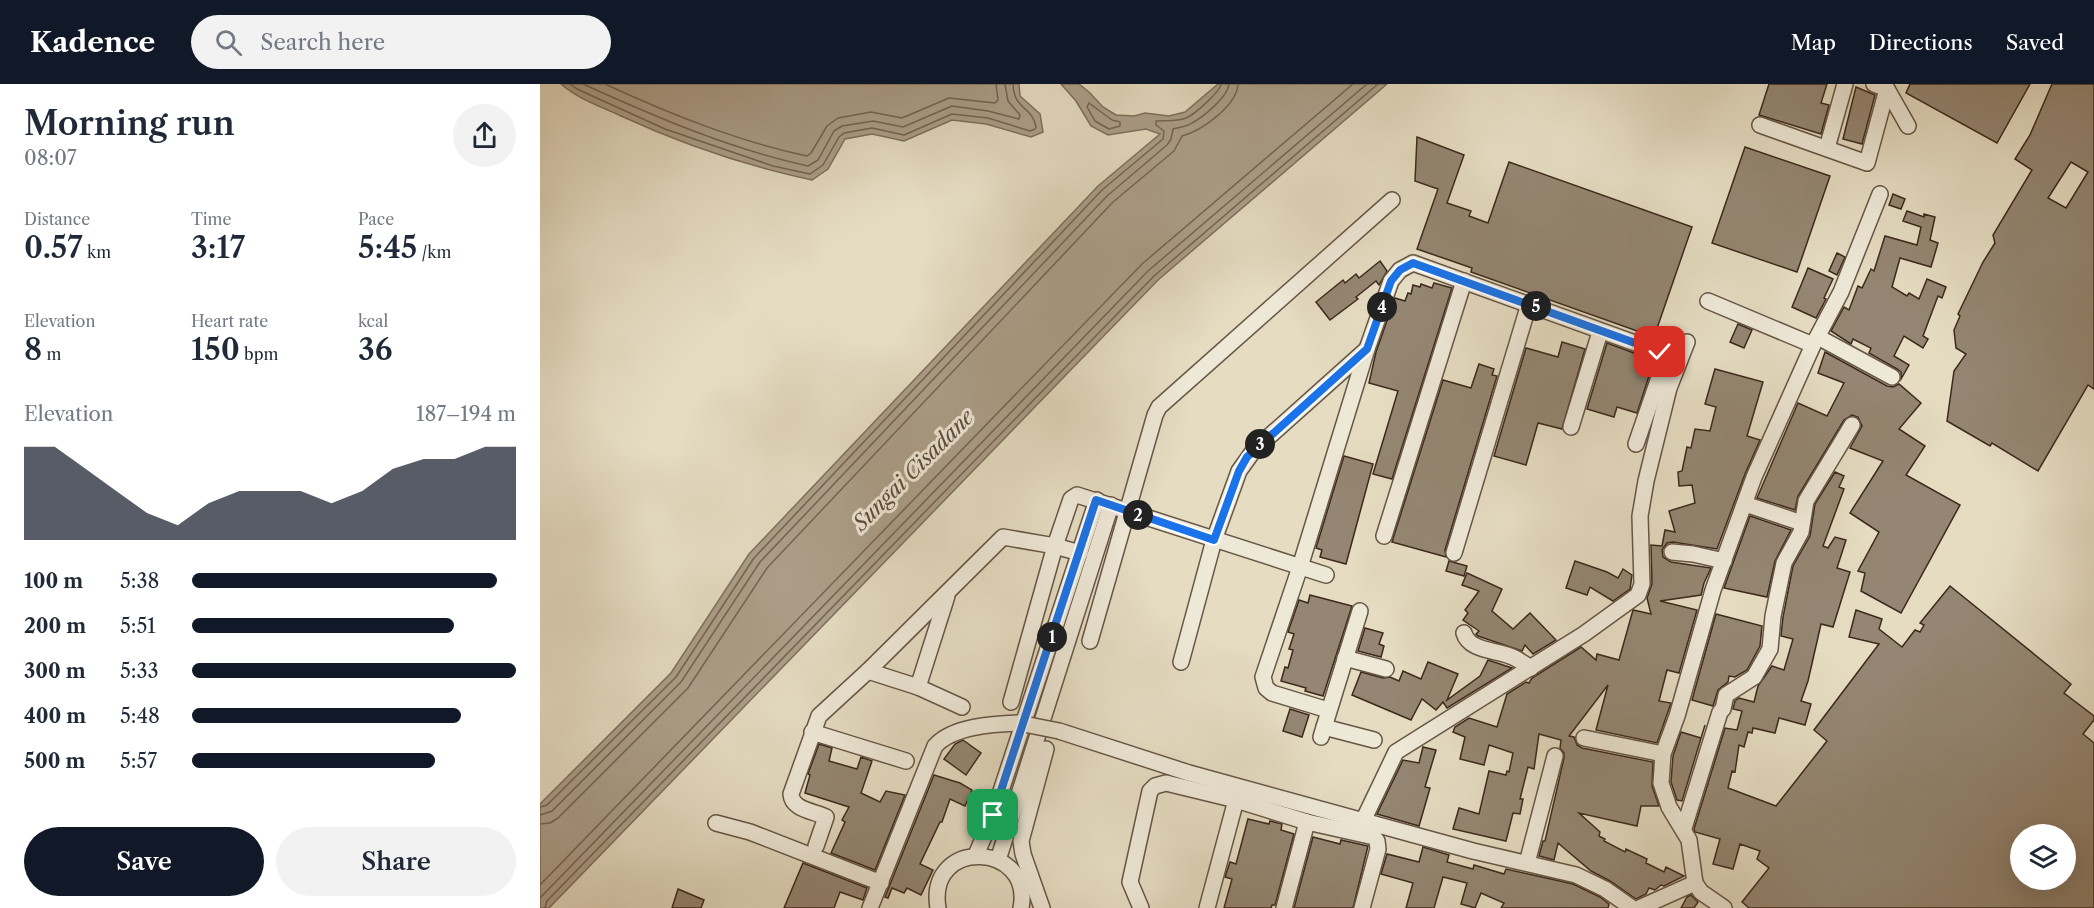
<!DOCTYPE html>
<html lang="en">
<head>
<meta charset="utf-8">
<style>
  :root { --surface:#fff; --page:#f2f2f3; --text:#1f2937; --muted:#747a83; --accent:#111827 }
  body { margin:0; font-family:"Libre Caslon Text",serif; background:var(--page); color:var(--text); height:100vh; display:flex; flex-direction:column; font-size:22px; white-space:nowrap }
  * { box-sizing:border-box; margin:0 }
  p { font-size:20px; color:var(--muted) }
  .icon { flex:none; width:33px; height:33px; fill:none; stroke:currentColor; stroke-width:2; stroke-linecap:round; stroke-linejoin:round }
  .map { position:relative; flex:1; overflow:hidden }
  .panel { display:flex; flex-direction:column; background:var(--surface); width:540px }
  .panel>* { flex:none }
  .fabs { position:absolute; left:1470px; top:740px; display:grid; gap:12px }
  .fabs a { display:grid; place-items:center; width:66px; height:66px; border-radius:50%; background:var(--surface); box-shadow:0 6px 24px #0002; font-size:30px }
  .pin { position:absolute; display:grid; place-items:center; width:51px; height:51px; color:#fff; margin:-26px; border-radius:12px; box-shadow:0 3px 9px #0006 }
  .km { position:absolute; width:30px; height:30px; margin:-15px; border-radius:50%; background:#222; color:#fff; font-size:16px; line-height:30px; text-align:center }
  .round { display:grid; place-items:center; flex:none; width:63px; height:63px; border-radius:32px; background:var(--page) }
  .summary { display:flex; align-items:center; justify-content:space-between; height:102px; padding:0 24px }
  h1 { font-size:33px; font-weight:600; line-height:45px }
  .figures { display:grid; grid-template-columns:repeat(3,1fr); gap:9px; height:102px; padding:6px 24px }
  .figures div { display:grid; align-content:center }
  .figures b { font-size:30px; font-weight:600 }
  .figures small { font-size:16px; font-weight:400 }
  .figures p { font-size:16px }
  .chart { height:168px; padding:12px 24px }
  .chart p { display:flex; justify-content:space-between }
  .chart svg { width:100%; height:108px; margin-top:6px; fill:var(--accent); opacity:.7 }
  .cta { display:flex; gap:12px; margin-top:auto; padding:12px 24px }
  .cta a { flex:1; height:69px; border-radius:36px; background:var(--accent); color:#fff; font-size:24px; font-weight:600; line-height:69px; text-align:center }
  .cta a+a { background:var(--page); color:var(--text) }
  ul { padding:0 24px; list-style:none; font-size:20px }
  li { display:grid; grid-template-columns:96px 72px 1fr; align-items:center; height:45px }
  li i { height:15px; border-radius:8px; background:var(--accent) }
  header { display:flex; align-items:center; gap:36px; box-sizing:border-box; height:84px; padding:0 30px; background:var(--accent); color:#fff }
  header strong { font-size:28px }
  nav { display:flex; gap:33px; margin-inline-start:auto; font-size:21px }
  .search { width:420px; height:54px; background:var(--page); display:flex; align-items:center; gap:15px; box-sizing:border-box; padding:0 21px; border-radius:33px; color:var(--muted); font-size:22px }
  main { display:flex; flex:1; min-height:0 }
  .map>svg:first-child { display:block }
  .water { fill:#ac9f8a; stroke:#7f705e; stroke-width:1.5 }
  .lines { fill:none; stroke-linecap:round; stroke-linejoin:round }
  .shore { stroke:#746453; stroke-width:1.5 }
  .building { fill:#948672; stroke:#3c291c; stroke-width:1.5; fill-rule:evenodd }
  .street-casing { stroke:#665646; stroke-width:18 }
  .street { stroke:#eee8d7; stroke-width:15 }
  .street-bridge-casing { stroke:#665646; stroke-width:18; stroke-linecap:butt }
  .street-bridge { stroke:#eee8d7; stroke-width:15 }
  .route-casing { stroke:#fff; stroke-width:12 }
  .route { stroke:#1a73e8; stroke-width:8 }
  .labels { text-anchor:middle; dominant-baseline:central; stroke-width:6; stroke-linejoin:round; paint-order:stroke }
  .water-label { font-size:21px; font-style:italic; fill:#5e4c3d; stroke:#eee8d7 }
</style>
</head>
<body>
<header>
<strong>Kadence</strong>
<div class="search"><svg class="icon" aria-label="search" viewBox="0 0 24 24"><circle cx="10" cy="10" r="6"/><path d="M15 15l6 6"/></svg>Search here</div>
<nav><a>Map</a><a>Directions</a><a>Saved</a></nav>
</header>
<main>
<section class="panel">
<div class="summary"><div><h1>Morning run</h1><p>08:07</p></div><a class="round"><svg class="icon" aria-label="share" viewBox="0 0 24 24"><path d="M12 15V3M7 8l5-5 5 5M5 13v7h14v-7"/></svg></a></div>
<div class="figures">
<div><p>Distance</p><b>0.57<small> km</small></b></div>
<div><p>Time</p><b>3:17</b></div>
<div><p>Pace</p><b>5:45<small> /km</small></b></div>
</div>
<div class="figures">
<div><p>Elevation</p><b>8<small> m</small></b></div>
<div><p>Heart rate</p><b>150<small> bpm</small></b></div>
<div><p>kcal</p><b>36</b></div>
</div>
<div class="chart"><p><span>Elevation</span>187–194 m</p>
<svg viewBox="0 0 160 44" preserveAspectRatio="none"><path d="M0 44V6L10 6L20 15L30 24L40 33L50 38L60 29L70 24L80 24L90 24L100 29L110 24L120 15L130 11L140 11L150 6L160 6V44z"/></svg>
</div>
<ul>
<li><b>100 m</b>5:38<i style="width:94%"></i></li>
<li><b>200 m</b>5:51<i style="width:81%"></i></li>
<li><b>300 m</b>5:33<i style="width:100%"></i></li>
<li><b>400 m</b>5:48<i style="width:83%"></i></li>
<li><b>500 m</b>5:57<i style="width:75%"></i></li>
</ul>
<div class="cta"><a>Save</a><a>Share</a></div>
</section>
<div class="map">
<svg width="1554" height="824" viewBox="0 0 1554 824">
  <rect width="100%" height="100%" fill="#e5dcc2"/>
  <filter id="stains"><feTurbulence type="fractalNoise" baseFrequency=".00333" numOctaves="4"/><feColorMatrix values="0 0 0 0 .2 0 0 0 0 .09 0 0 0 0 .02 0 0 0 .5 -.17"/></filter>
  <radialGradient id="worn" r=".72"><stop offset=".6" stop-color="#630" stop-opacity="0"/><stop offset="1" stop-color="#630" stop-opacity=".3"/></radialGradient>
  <g class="water">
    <path d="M21 0H479L480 12 500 30 503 48 491 53 446 40 412 36 364 57 332 50 305 55 288 85 272 96C206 82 142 60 81 32 60 22 38 15 21 0Z"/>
    <path d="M521 0H539L549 8 563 23 576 31 594 32 605 29 629 32 645 28 678 0H847L618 196 9 824H0V720L131 589 209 470 558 102 620 50 606 45 568 51 551 42 536 17Z"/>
  </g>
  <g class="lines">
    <g class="shore">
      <path d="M30 0 37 5 125 45 233 82 270 90 283 81 299 53 304 49 332 44 364 51 412 30 448 34 490 47 495 45 496 43C492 21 474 27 473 0"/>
      <path d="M43 0C116 33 190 65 268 82L278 76 294 47 302 42 333 37 363 43 412 22 448 27 479 35 480 31 468 17 465 0"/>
      <path d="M65 0C130 30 197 57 267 72L271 69 287 42 298 34 331 28 362 34 409 14 455 19 458 16 456 0"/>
      <path d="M549 19 572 36 580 38V42L569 45 555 37 547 23Z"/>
      <path d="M0 723 7 721 136 593 214 474 562 106 623 55 624 47 616 41V37C626 36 636 38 646 34 654 31 680 8 681 0"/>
      <path d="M0 731 12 727 141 598 220 478 567 112 627 61 631 55 633 45C639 43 647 43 652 39 663 33 688 13 689 0"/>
      <path d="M0 740 10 739 18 734 148 604 227 484 573 118 634 67 642 52C661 47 697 22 698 0"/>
      <path d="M0 801 602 180 813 0"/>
      <path d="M0 814 608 187 827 0"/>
      <path d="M5 824 7 817 614 192 838 0"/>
    </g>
  </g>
  <g class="building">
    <path d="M1229 0H1287L1281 19 1289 21 1281 50 1219 31Z"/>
    <path d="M1370 0H1490L1457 59 1366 9Z"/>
    <path d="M1512 0H1554V305L1548 301 1498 387 1452 359 1450 362 1407 337 1414 287 1426 270 1416 264 1414 246 1420 232 1418 230 1443 178 1455 159 1453 151 1492 86 1475 75 1490 51ZM1531 78 1548 88 1526 124 1508 114Z"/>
    <path d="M1316 3 1335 11 1322 60 1303 55Z"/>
    <path d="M877 53 924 71 907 119 931 127 929 132 948 139 969 78 1152 143 1114 253 931 188 932 184 877 165 898 105 875 97Z"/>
    <path d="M1205 63 1290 92 1257 188 1172 159Z"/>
    <path d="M1353 110 1365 115 1361 125 1349 121Z"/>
    <path d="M1367 127 1384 133V130L1395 133 1390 156 1398 159 1391 183 1360 174 1352 203 1367 212 1369 209 1379 215 1387 195 1406 203 1402 214 1398 212 1383 252 1388 255 1383 264 1364 252 1354 272 1369 281 1361 295V288L1357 285 1329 269 1331 264 1313 255 1311 260 1291 247 1304 223 1309 226 1318 202 1322 204 1331 185 1334 187 1345 152 1377 161 1381 143 1363 137Z"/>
    <path d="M1297 169 1305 173 1297 191 1289 187Z"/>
    <path d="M840 177 847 187 839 201 836 197 816 213 818 215 790 236 776 218 803 196 805 199 816 190 819 194Z"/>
    <path d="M1268 184 1293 195 1284 214 1286 215 1276 234 1252 223Z"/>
    <path d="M894 199 912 204 852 395 833 390 858 307 829 299 836 268 855 214 865 217 868 209 871 210 873 201 880 203 881 200 892 204Z"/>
    <path d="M1198 240 1212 246 1204 264 1190 258Z"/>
    <path d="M1022 258 1045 265 1022 345 998 339 986 381 954 372 986 264 1018 273Z"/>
    <path d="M1067 259 1110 275 1107 285 1111 286 1097 329 1077 323 1074 333 1047 325Z"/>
    <path d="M1285 268 1347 302 1353 303 1359 300 1381 319 1359 345 1385 362 1366 391 1420 421 1361 529 1321 507 1325 489 1318 487 1339 448 1310 429 1343 377 1310 364 1322 342 1318 333 1312 331 1304 336 1258 412 1255 426 1217 414 1258 319 1287 332 1304 299 1278 289Z"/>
    <path d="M939 280 954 285 952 291 957 292 905 466 906 473 852 458 903 296 931 304Z"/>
    <path d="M1175 285 1223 298 1207 352 1220 356 1205 390 1177 465 1133 458 1127 459 1122 466 1123 473 1131 478 1171 484 1164 499 1161 511 1120 517 1157 526 1139 589 1127 586 1119 617 1131 619 1117 659 1056 646 1068 601 1029 652 1034 653 1037 661 1042 664 1113 678 1112 702 1119 722H1101L1097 742 1039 729 1060 748 1059 752 1065 755 1064 757 1085 768 1086 765 1107 775 1106 779 1124 788 1126 783 1144 792 1124 802 1121 801 1115 806 1109 804 1106 810 1096 815 1070 797 1051 787 1018 759 1014 776 999 772 1003 757H1005L1024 674V669L1020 664 1021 656 999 650 994 685 988 683 980 715H983L980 730 973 729 966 757 913 745 919 724 939 730 949 687 966 691 967 687 969 688 973 669 949 661 944 681 920 675 925 653 913 648 915 643 929 634 957 643 967 610 986 598 989 599 992 594 1041 563 1056 576 1057 570 1079 576 1093 526 1111 530 1107 514 1112 500 1111 461 1122 462 1125 446 1135 448 1129 427 1155 419 1152 401 1139 402 1138 388 1142 387 1147 363 1151 364 1155 345 1170 347 1176 323 1165 320Z"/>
    <path d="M804 372 833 380 806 480 780 473 782 466 776 464Z"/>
    <path d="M1295 388 1304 392 1299 403 1304 405 1283 462 1288 464 1295 453 1306 456 1297 484 1310 488 1293 543 1281 540 1268 597 1261 617 1271 620 1265 641 1239 634 1235 649 1213 644 1212 649 1208 648 1204 663 1199 661 1195 688 1192 687 1188 704 1236 722 1287 657 1274 646 1339 560 1309 553 1316 526 1342 535 1339 545 1362 563 1375 546 1380 548 1384 541 1380 539 1410 502 1531 600 1524 609 1554 632V636L1543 650 1554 659V824H1209L1202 818 1229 784 1217 775 1220 767 1200 760 1193 785 1173 780 1180 755 1155 748 1154 745 1185 644 1197 646 1202 627 1193 625 1195 617 1199 614 1214 618 1218 602 1232 582 1244 586 1253 555 1241 552 1243 533 1253 482 1270 452 1275 420ZM1480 750H1526V795H1480Z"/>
    <path d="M1210 432 1251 446 1235 477 1227 513 1184 504Z"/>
    <path d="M909 477 927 482 924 492 906 487Z"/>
    <path d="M1035 477 1067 488 1078 494 1083 485 1092 491 1090 505 1073 517 1050 503 1047 511 1026 504Z"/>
    <path d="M927 489 962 505 952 527 973 545 990 529 1016 556 993 570 985 561 982 567 938 552 936 550 939 547 923 536 928 529 925 526 939 507 922 501Z"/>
    <path d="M770 511 812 522 783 612 765 607 766 604 741 597 745 583 748 584 753 566 749 565 754 550 748 548 759 516 768 519Z"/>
    <path d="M1176 530 1222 542 1220 562 1207 586 1195 593 1189 592 1188 598 1178 606 1173 622 1152 616Z"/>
    <path d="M825 544 843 549 839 560 844 562 841 573 818 567Z"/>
    <path d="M948 576 972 584 907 624 903 618 896 626 882 615 871 636 812 611 821 588 843 594 850 593 859 597 863 587 881 595 888 578 918 590 907 616 940 592Z"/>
    <path d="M750 625 769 631 762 653 743 647Z"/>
    <path d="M1165 641 1142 717 1137 716 1131 698 1133 672 1141 648 1161 654Z"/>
    <path d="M423 656 441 669 426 691 404 675 415 660Z"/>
    <path d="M279 660 292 664 289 677 317 685 321 673 332 677 321 709 340 718 346 707 365 711 335 786 291 769 305 738 302 736 309 723 265 709 270 691 268 690Z"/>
    <path d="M883 663 896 666 885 703 890 704 879 742 837 730 863 676 879 679Z"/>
    <path d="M394 691 420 699 432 706 425 722 410 715 402 738H400L380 780 393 786 381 811 367 804 364 809 352 804 348 814 345 813Z"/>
    <path d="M708 735 729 740 730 737 742 740 741 746 754 750 735 821H732L731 824H684L692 795 685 793 690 778 696 780Z"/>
    <path d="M773 753 800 760 801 756 828 762 813 824H754Z"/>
    <path d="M883 763 909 771 907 778 933 785 934 781 964 790 966 785 1033 800 1060 813 1069 820 1068 824H961L964 819 941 809 935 824 921 820 927 799 903 793 894 824H866L873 799 841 790 847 770 879 778Z"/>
    <path d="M263 779 327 804 323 816 300 808 294 824H244Z"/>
    <path d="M138 805 164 816 161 824H132Z"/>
    <path d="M1151 811 1158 818 1154 824H1141L1147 813Z"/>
  </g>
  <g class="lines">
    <g class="street-casing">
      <g id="street">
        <path d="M1334 0 1347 5 1368 42"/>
        <path d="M1220 41 1327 79 1347 5"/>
        <path d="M1287 64 1305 0"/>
        <path d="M1168 217 1273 261"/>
        <path d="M1278 253 1352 293"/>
        <path d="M1031 343 1060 248"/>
        <path d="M1205 420 1262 439"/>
        <path d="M844 452 924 197"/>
        <path d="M1132 468 1153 470 1184 477"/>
        <path d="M914 469 989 220"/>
        <path d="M924 549C929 567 956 566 970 572 977 574 984 580 991 584"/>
        <path d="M550 557 615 331 619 323 852 116"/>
        <path d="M805 574 846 585"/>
        <path d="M641 578 674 456 699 387 714 366 827 265"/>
        <path d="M328 587 378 603 422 623"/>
        <path d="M378 603 407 512"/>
        <path d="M471 618 515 462 531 415 537 411 786 491"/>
        <path d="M788 626 732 609 726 604 723 593 760 483 827 265 851 197 860 186 873 179 1120 268 1123 282 1096 360"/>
        <path d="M784 643 834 656"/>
        <path d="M519 647 649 689 933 767 1036 791 1065 805 1092 824"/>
        <path d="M272 648 366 677"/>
        <path d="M781 653 820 527"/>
        <path d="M1044 654 1123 670"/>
        <path d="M823 737 856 668 1044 550 1098 511 1102 500 1100 432 1106 397 1129 304 1147 258"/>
        <path d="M176 739 210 748 341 799"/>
        <path d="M1144 744 1180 628 1183 625 1186 611 1214 593 1230 565 1233 532 1244 479 1261 448 1266 417 1312 341"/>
        <path d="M276 762 286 733C274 727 252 726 251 710L279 632 328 587 463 453 515 462 540 469"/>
        <path d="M436 771 453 731 557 416"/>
        <path d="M458 776 571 421"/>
        <path d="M987 779 1015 672"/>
        <path d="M330 824 395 662C413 642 453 640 479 639"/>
        <path d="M398 824C386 753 494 758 481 824"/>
        <path d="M502 824 483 770 481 757 506 665"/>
        <path d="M601 824 590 798 610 707 615 702 626 699 696 716 767 738 834 753 837 757 838 765 822 824"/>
        <path d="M667 824 696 716"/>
        <path d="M744 824 767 738"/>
        <path d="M1099 824 1155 799"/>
        <path d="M1184 824 1161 808 1155 799 1149 756 1129 723 1121 699 1123 670 1137 632 1173 506 1214 393 1273 261 1301 208 1340 110"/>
      </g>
    </g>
    <use href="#street" class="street"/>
    <g class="street-bridge-casing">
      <path id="street-bridge" d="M479 639 519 647"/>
    </g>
    <use href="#street-bridge" class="street-bridge"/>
  </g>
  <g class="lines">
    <g class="route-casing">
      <path id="route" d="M453 731 556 416 674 456 699 387 707 373 827 265 851 197 860 186 873 179 1120 268"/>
    </g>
    <use href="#route" class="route"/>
  </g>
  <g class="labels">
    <g class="water-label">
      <text transform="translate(373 386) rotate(-45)">Sungai Cisadane</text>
    </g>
  </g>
  <rect width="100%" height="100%" filter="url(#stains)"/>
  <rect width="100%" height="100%" fill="url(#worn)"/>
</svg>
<div class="fabs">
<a><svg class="icon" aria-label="layers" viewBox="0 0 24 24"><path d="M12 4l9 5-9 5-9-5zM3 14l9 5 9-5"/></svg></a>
</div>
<div class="pin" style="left:453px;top:731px;background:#1e9e55"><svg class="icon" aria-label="arrive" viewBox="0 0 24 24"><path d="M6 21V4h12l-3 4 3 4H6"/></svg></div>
<div class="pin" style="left:1120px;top:268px;background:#d93025"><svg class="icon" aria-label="check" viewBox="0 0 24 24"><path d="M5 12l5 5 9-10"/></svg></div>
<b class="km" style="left:512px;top:553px">1</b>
<b class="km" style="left:598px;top:431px">2</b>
<b class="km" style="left:720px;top:360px">3</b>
<b class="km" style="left:842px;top:223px">4</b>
<b class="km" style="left:996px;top:222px">5</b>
</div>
</main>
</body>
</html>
